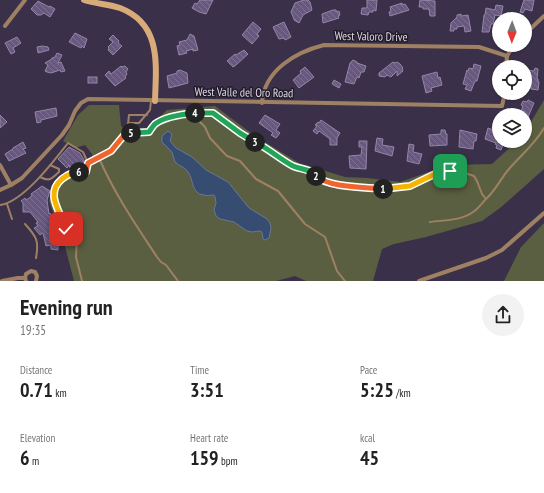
<!DOCTYPE html>
<html lang="en">
<head>
<meta charset="utf-8">
<style>
  :root { --surface:#fff; --page:#f2f2f2; --text:#222; --muted:#767676 }
  body { margin:0; font-family:"PT Sans Narrow",sans-serif; background:var(--page); color:var(--text); height:100vh; display:flex; flex-direction:column; font-size:15px; white-space:nowrap }
  * { box-sizing:border-box; margin:0 }
  p { font-size:13px; color:var(--muted) }
  .icon { flex:none; width:22px; height:22px; fill:none; stroke:currentColor; stroke-width:2; stroke-linecap:round; stroke-linejoin:round }
  .map { position:relative; height:281px; overflow:hidden }
  .panel { display:flex; flex-direction:column; background:var(--surface); flex:1 }
  .panel>* { flex:none }
  .needle { width:26px; rotate:181deg }
  .controls { position:absolute; left:492px; top:12px; display:grid; gap:8px }
  .controls a { display:grid; place-items:center; width:40px; height:40px; border-radius:50%; background:var(--surface); box-shadow:0 1px 3px #0004; font-size:20px }
  .pin { position:absolute; display:grid; place-items:center; width:34px; height:34px; color:#fff; margin:-17px; border-radius:8px; box-shadow:0 2px 6px #0006 }
  .km { position:absolute; width:20px; height:20px; margin:-10px; border-radius:50%; background:#222; color:#fff; font-size:11px; line-height:20px; text-align:center }
  .round { display:grid; place-items:center; flex:none; width:42px; height:42px; border-radius:21px; background:var(--page) }
  .overview { display:flex; align-items:center; justify-content:space-between; height:68px; padding:0 20px }
  h1 { font-size:22px; font-weight:600; line-height:30px }
  .metrics { display:grid; grid-template-columns:repeat(3,1fr); gap:6px; height:68px; padding:4px 20px }
  .metrics div { display:grid; align-content:center }
  .metrics b { font-size:20px; font-weight:600 }
  .metrics small { font-size:11px; font-weight:400 }
  .metrics p { font-size:11px }
  .map>svg:first-child { display:block }
  .green { fill:#5b5f41 }
  .water { fill:#364d71; stroke:#687795 }
  .building { fill:url(#building-back-hatch); stroke:#9287a6 }
  .lines { fill:none; stroke-linecap:round; stroke-linejoin:round }
  .lane { stroke:#9e8162; stroke-width:2 }
  .street { stroke:#9e8162; stroke-width:4 }
  .secondary { stroke:#d9ab78; stroke-width:6 }
  .split-1-casing { stroke:#fff; stroke-width:8 }
  .split-2-casing { stroke:#fff; stroke-width:8 }
  .split-3-casing { stroke:#fff; stroke-width:8 }
  .split-4-casing { stroke:#fff; stroke-width:8 }
  .split-5-casing { stroke:#fff; stroke-width:8 }
  .split-6-casing { stroke:#fff; stroke-width:8 }
  .split-7-casing { stroke:#fff; stroke-width:8 }
  .split-1 { stroke:#f5b400; stroke-width:5 }
  .split-2 { stroke:#f0652b; stroke-width:5 }
  .split-3 { stroke:#22a559; stroke-width:5 }
  .split-4 { stroke:#22a559; stroke-width:5 }
  .split-5 { stroke:#22a559; stroke-width:5 }
  .split-6 { stroke:#f0652b; stroke-width:5 }
  .split-7 { stroke:#f5b400; stroke-width:5 }
  .labels { text-anchor:middle; dominant-baseline:central; stroke-width:3; stroke-linejoin:round; paint-order:stroke }
  .street-label { font-size:12px; fill:#ded8e9; stroke:#201b27 }
</style>
</head>
<body>
<div class="map">
<svg width="544" height="281" viewBox="0 0 544 281">
  <defs>
    <pattern id="building-back-hatch" width="6" height="6" patternUnits="userSpaceOnUse"><rect width="6" height="6" fill="#685880"/><path d="M-1 5l2 2M0 0l6 6M5-1l2 2" fill="none" stroke="#7d6f92"/></pattern>
  </defs>
  <rect width="100%" height="100%" fill="#3b304a"/>
  <g class="green">
    <path d="M544 100V169L500 208 482 221 426 237 394 244 382 249 373 281H306L295 276 276 281H74L63 239 49 201 56 183 71 173 87 171 92 160V154L85 145 75 148 63 141 78 115 89 105H119L121 126 129 132 145 131 167 110 215 106 255 136 299 163 345 177 367 178 400 182 449 165 492 164 517 141H525V132Z"/>
    <path d="M544 223V281H504L521 247Z"/>
  </g>
  <path class="water" d="M168 131 172 134 170 141 176 148 192 157 206 170 228 182 249 208 267 219 270 223 271 228 269 238 265 240 263 239 262 232 260 231 252 232 247 231 234 222 220 219 216 216 214 210 216 203 215 197 214 195C210 195 207 196 204 195 191 194 194 180 188 172 185 167 179 166 175 162L172 152 162 142V136Z"/>
  <g class="building">
    <path d="M200 0H213L206 14 199 12 192 8 195 3 197 4Z"/>
    <path d="M304 0H308L310 2 312 10 303 15 299 23 294 20V19L291 12 295 3Z"/>
    <path d="M367 0H377L376 11 373 10V12H369L368 15 361 14 362 8H367Z"/>
    <path d="M420 0 435 1V16H430L429 9H423V7H419Z"/>
    <path d="M524 0H534L532 11 525 9 523 13 520 12Z"/>
    <path d="M38 1 49 7 50 6 55 9 50 17 44 13 41 15H37L31 9Z"/>
    <path d="M402 3V5L405 4 409 10 390 16 389 12 391 11 390 7Z"/>
    <path d="M496 5 503 6 501 16 495 15 493 24H491L489 32H482L484 15H485L486 8 495 10Z"/>
    <path d="M333 10H336L337 12 339 11 340 15 338 16 339 18 323 23 322 14Z"/>
    <path d="M461 14V16L468 15 471 31 465 32 464 26 457 27V29H454V31H450L451 23 457 17V15Z"/>
    <path d="M253 22 261 29 257 34 259 36 252 44 242 35Z"/>
    <path d="M284 22 291 37 285 40 284 38 279 39 273 27Z"/>
    <path d="M75 33 87 39 84 48 82 46 81 48 69 42Z"/>
    <path d="M190 34 194 36 198 50 193 51V49L186 51 187 53 179 55 177 46 180 45 179 42 187 40Z"/>
    <path d="M113 35 119 41 118 43 122 46 113 55 108 50 109 48 108 47 113 42 109 39Z"/>
    <path d="M17 37 21 43 13 48 15 52 11 54 5 43Z"/>
    <path d="M42 46 48 47 49 50 38 53 37 47Z"/>
    <path d="M244 50 248 54 236 65 233 67 227 61 235 54 236 55Z"/>
    <path d="M57 53 62 55 58 63 61 62 65 71 61 72 60 70 51 73 47 72 45 71 48 65 45 63 52 59V58L55 57Z"/>
    <path d="M353 60 357 62V63L366 66 364 72H361L359 78 357 77 354 84 345 82 350 63Z"/>
    <path d="M393 62 395 63 397 62 400 64 403 68 402 69 403 71 397 76V71L391 77 387 75 385 77 379 76V73Z"/>
    <path d="M474 64 481 66 477 81H475L471 91 465 89 467 85 463 84 467 70 468 71 469 68 473 69Z"/>
    <path d="M121 66 122 67 125 66 128 69 126 72 127 74 125 77 126 78 115 86 105 75 109 71 111 74Z"/>
    <path d="M305 67 314 77 299 88 293 80 301 73 300 71Z"/>
    <path d="M535 68 538 69 537 79H538V82H539L538 90 531 89V84L525 83 526 70 534 71Z"/>
    <path d="M180 70 187 73 188 83 169 88 167 76 177 73V71Z"/>
    <path d="M437 72 438 78 440 77 442 85 431 88 432 91 426 93 422 76Z"/>
    <rect x="88" y="77" width="9" height="6"/>
    <path d="M334 80 341 84 339 88 332 84Z"/>
    <path d="M528 100 534 103 525 124V115H521L520 114 523 106 521 105 523 101 527 102Z"/>
    <path d="M56 108 57 116 41 120V122L37 123 35 112Z"/>
    <path d="M0 115 7 122 0 128Z"/>
    <path d="M265 115 280 124 276 130 280 133 276 138 271 135 273 133 259 123Z"/>
    <path d="M321 120 340 133 337 138V145H330V139L319 131 317 134 313 131 317 126 315 125 318 122 319 123Z"/>
    <path d="M488 128 499 132V141L504 142 501 150 496 148 497 145 495 144 496 143 485 139Z"/>
    <path d="M441 130H445L446 134H447V145L430 146 429 135 441 134Z"/>
    <path d="M460 130 477 134 476 141H474L473 149 459 147Z"/>
    <path d="M377 138 383 139 382 145 394 147 392 156 375 151Z"/>
    <path d="M359 141H367L366 169 350 168 349 156 361 155 362 147H359Z"/>
    <path d="M23 142 26 148 23 149 26 153 9 161 5 154 13 149V148Z"/>
    <path d="M409 144 414 145 413 152 422 154 419 164 407 161Z"/>
    <path d="M69 147 80 153 84 160V169L71 170 69 165 67 168 58 159Z"/>
    <path d="M42 186 50 191 47 200 49 214 50 213 56 223 52 225 56 238 59 237 62 244 58 245V250L51 249V245L46 246 43 233 40 235 34 228 38 226 36 223 38 222 30 212H23V203L21 201 25 198 26 200 32 196 31 194Z"/>
  </g>
  <g class="lines">
    <g class="lane">
      <path d="M180 115 188 118 199 121 205 127 210 138 224 153 227 156 240 161 256 179 278 191 305 224 325 237 337 271 345 281"/>
      <path d="M129 123H139L150 110 151 101"/>
      <path d="M125 134 149 132C151 129 153 126 155 125 165 115 199 111 213 113L247 138 294 166 312 172 321 180 332 184 387 189 410 186 443 172H462L474 176 477 181 482 194 486 199C482 203 478 209 473 212 461 221 443 220 430 222"/>
      <path d="M99 158C118 150 128 135 129 115H147"/>
      <path d="M40 177C50 182 51 179 59 172V169L50 165"/>
      <path d="M486 199C496 190 501 178 509 169 521 155 535 144 544 128"/>
      <path d="M7 204 12 219"/>
      <path d="M0 205C23 202 54 161 68 143L83 152 88 163"/>
      <path d="M25 224C37 237 39 241 36 258"/>
      <path d="M82 281 76 257 77 239 67 231 56 203 53 193 59 181 68 175 73 172H86L88 163 99 158C114 193 136 225 157 257L161 262 166 265 178 281"/>
    </g>
    <g class="street">
      <path d="M5 26 25 0"/>
      <path d="M525 34 544 16"/>
      <path d="M506 67 507 56 514 45"/>
      <path d="M262 103C264 70 296 52 324 45L479 47 507 56"/>
      <path d="M0 165 11 185"/>
      <path d="M0 190 11 185 22 178 62 135 69 125 75 111 81 103 88 99 502 106 505 93"/>
      <path d="M2 281 18 278H25"/>
      <path d="M26 281 25 278 26 274 31 271 35 272 37 276 36 281"/>
      <path d="M419 281 486 258 502 250 544 213"/>
    </g>
    <path class="secondary" d="M84 0C96 4 109 4 120 8 162 24 156 65 155 101"/>
  </g>
  <g class="lines">
    <g class="split-1-casing">
      <path id="split-1" d="M383 189 410 186 437 173 450 171"/>
    </g>
    <g class="split-2-casing">
      <path id="split-2" d="M316 176C329 188 366 187 383 189"/>
    </g>
    <g class="split-3-casing">
      <path id="split-3" d="M255 142C269 149 280 159 293 166 302 170 309 168 316 176"/>
    </g>
    <g class="split-4-casing">
      <path id="split-4" d="M195 113H213L240 133 255 142"/>
    </g>
    <g class="split-5-casing">
      <path id="split-5" d="M131 133 149 132C151 129 153 126 155 124 164 117 184 114 195 113"/>
    </g>
    <g class="split-6-casing">
      <path id="split-6" d="M79 172H86L88 163 111 151 125 134 131 133"/>
    </g>
    <g class="split-7-casing">
      <path id="split-7" d="M66 229C61 212 44 194 62 179 67 175 72 172 79 172"/>
    </g>
    <use href="#split-1" class="split-1"/>
    <use href="#split-2" class="split-2"/>
    <use href="#split-3" class="split-3"/>
    <use href="#split-4" class="split-4"/>
    <use href="#split-5" class="split-5"/>
    <use href="#split-6" class="split-6"/>
    <use href="#split-7" class="split-7"/>
  </g>
  <g class="labels">
    <g class="street-label">
      <text transform="translate(371 36) rotate(1)">West Valoro Drive</text>
      <text transform="translate(244 92) rotate(1)">West Valle del Oro Road</text>
    </g>
  </g>
</svg>
<div class="controls">
<a><svg class="needle" viewBox="-14 -14 28 28"><path d="M0-13l5 13h-10z" fill="#e53935"/><path d="M0 13l5-13h-10z" fill="#767676"/></svg></a>
<a><svg class="icon" aria-label="locate" viewBox="0 0 24 24"><circle cx="12" cy="12" r="6"/><path d="M12 2v4M12 18v4M2 12h4M18 12h4"/></svg></a>
<a><svg class="icon" aria-label="layers" viewBox="0 0 24 24"><path d="M12 4l9 5-9 5-9-5zM3 14l9 5 9-5"/></svg></a>
</div>
<div class="pin" style="left:450px;top:171px;background:#1e9e55"><svg class="icon" aria-label="arrive" viewBox="0 0 24 24"><path d="M6 21V4h12l-3 4 3 4H6"/></svg></div>
<div class="pin" style="left:66px;top:229px;background:#d93025"><svg class="icon" aria-label="check" viewBox="0 0 24 24"><path d="M5 12l5 5 9-10"/></svg></div>
<b class="km" style="left:383px;top:189px">1</b>
<b class="km" style="left:316px;top:176px">2</b>
<b class="km" style="left:255px;top:142px">3</b>
<b class="km" style="left:195px;top:113px">4</b>
<b class="km" style="left:131px;top:133px">5</b>
<b class="km" style="left:79px;top:172px">6</b>
</div>
<section class="panel">
<div class="overview"><div><h1>Evening run</h1><p>19:35</p></div><a class="round"><svg class="icon" aria-label="share" viewBox="0 0 24 24"><path d="M12 15V3M7 8l5-5 5 5M5 13v7h14v-7"/></svg></a></div>
<div class="metrics">
<div><p>Distance</p><b>0.71<small> km</small></b></div>
<div><p>Time</p><b>3:51</b></div>
<div><p>Pace</p><b>5:25<small> /km</small></b></div>
</div>
<div class="metrics">
<div><p>Elevation</p><b>6<small> m</small></b></div>
<div><p>Heart rate</p><b>159<small> bpm</small></b></div>
<div><p>kcal</p><b>45</b></div>
</div>
</section>
</body>
</html>
